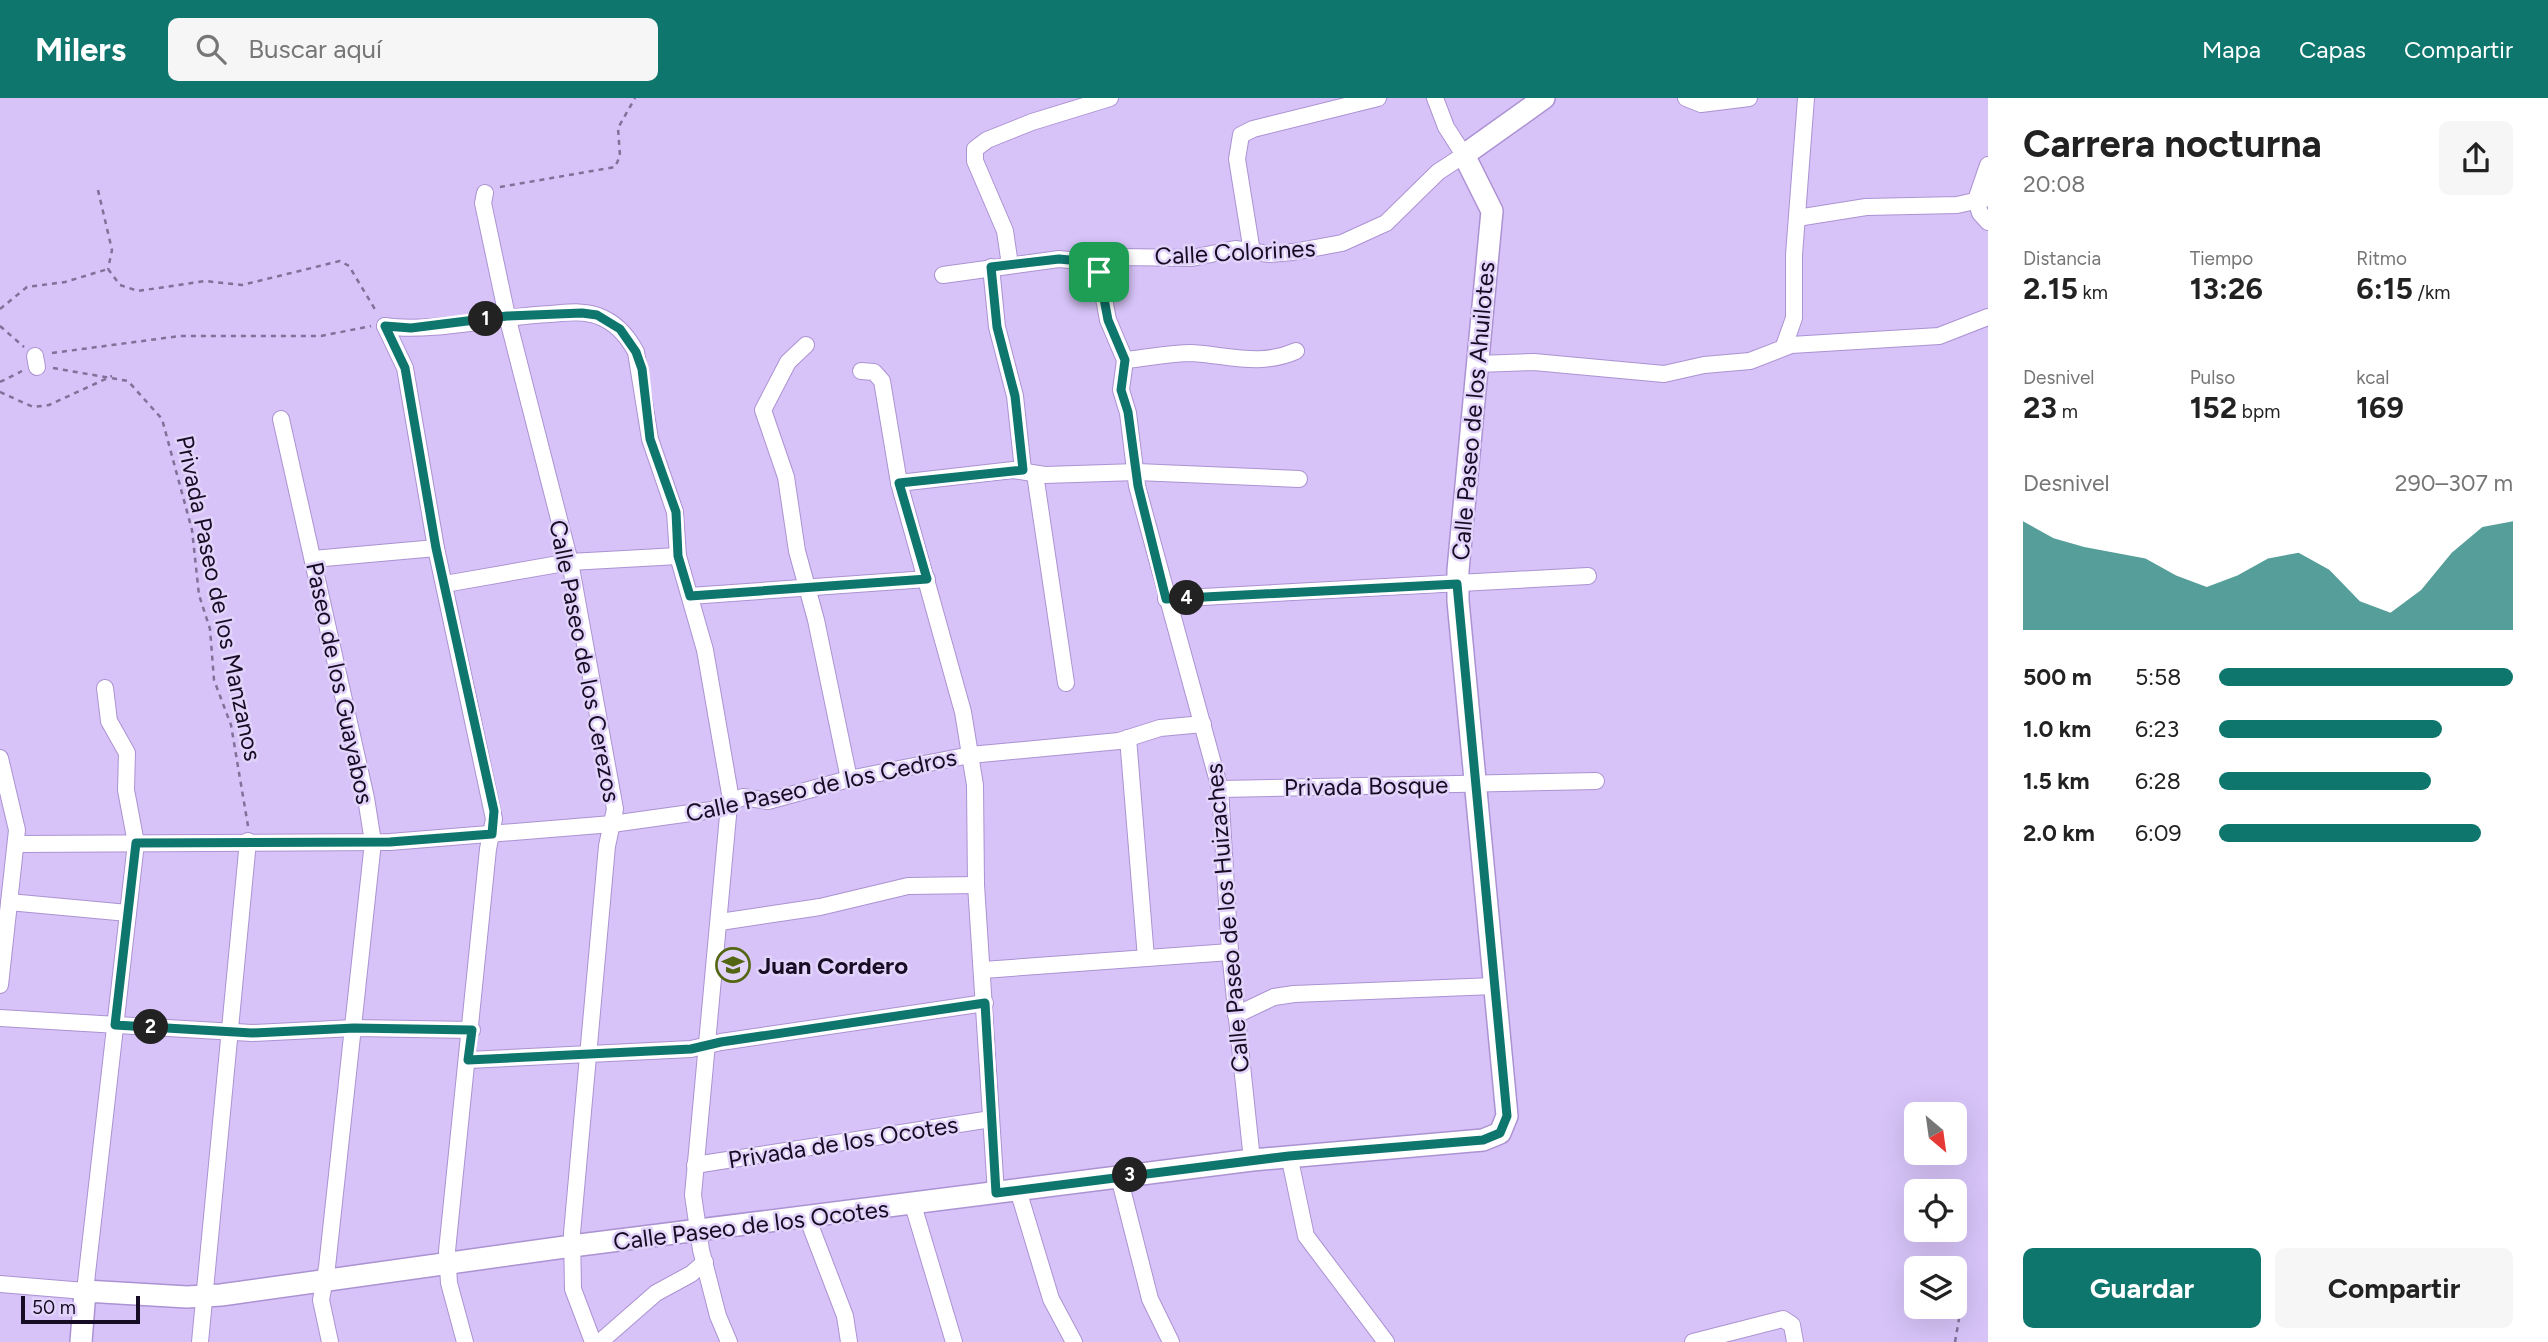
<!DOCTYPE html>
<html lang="es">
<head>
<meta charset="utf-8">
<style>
  :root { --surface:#fff; --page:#f6f6f6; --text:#222; --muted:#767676; --accent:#0f766e }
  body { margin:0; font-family:Figtree,sans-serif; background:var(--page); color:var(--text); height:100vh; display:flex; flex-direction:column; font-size:26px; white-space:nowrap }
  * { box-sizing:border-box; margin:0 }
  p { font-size:23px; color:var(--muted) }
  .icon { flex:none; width:38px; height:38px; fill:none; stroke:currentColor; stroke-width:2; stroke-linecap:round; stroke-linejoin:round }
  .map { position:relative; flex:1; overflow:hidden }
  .drawer { display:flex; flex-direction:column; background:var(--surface); width:560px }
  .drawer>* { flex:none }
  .needle { width:46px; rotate:151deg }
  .fabs { position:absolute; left:1904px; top:1004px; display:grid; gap:14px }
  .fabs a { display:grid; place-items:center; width:63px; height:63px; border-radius:10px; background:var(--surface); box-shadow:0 7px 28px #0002; font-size:35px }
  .scale { position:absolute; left:21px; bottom:18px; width:119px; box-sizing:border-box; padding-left:7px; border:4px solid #160c23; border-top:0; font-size:19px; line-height:24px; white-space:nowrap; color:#160c23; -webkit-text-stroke:5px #e2d3fb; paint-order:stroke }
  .pin { position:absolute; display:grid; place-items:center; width:60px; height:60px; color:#fff; margin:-30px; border-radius:14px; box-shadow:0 4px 10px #0006 }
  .km { position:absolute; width:35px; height:35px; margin:-18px; border-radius:50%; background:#222; color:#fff; font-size:19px; line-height:35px; text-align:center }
  .round { display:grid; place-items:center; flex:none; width:74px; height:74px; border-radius:10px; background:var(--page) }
  .summary { display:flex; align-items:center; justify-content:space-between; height:119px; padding:0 35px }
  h1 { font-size:38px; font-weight:700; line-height:52px }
  .stats { display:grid; grid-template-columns:repeat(3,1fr); gap:10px; height:119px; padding:7px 35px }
  .stats div { display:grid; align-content:center }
  .stats b { font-size:30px; font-weight:700 }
  .stats small { font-size:19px; font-weight:400 }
  .stats p { font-size:19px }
  .chart { height:196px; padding:14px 35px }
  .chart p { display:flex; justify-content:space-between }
  .chart svg { width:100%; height:126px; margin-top:7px; fill:var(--accent); opacity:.7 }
  .primary-button { display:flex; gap:14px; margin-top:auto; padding:14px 35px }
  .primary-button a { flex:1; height:80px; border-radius:10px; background:var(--accent); color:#fff; font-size:28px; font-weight:700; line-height:80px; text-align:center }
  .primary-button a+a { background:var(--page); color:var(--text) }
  ul { padding:0 35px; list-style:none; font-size:23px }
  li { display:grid; grid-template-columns:112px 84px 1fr; align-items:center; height:52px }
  li i { height:18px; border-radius:9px; background:var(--accent) }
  header { display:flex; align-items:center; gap:42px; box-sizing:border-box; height:98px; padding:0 35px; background:var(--accent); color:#fff }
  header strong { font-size:33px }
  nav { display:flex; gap:38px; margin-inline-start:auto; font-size:24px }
  .search { width:490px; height:63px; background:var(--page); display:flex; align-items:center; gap:18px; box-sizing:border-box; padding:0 24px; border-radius:10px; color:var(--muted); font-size:26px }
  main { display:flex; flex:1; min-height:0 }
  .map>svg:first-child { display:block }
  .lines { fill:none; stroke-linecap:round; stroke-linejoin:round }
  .street-casing { stroke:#ac92d2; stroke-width:18 }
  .secondary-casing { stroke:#ac92d2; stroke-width:24 }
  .path { stroke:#817199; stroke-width:2.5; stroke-dasharray:5 5; stroke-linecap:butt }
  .street { stroke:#fff; stroke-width:16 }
  .secondary { stroke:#fff; stroke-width:21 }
  .route-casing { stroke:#fff; stroke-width:14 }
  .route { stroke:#0f766e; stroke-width:9 }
  .labels { text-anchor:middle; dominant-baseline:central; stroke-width:5; stroke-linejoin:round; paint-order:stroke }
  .street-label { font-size:24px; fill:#160c23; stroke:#e2d3fb }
  .poi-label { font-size:24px; font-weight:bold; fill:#160c23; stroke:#e2d3fb; text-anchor:start }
</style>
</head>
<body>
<header>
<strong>Milers</strong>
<div class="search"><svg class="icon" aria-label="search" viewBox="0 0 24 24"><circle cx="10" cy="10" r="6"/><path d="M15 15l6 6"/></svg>Buscar aquí</div>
<nav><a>Mapa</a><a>Capas</a><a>Compartir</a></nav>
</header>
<main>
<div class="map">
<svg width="1988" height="1244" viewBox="0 0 1988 1244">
  <rect width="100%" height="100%" fill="#d7c3f8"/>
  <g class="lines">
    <g class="street-casing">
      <g id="street">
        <path d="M1686 0 1701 6 1749 0"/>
        <path d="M485 95 483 105 507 218 570 464 615 711 607 748 572 1135 573 1191 593 1244"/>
        <path d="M1976 102 1988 67"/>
        <path d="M1976 102 1980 115 1988 124"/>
        <path d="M1797 120 1866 109 1957 107 1988 100"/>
        <path d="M1252 154 1237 61 1241 37 1253 31 1378 0"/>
        <path d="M1010 167 1005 133 975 63V51L987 42 1032 24 1110 0"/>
        <path d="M991 169 997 229 1015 298 1023 372"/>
        <path d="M1099 174 1108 222 1125 262 1121 292 1128 315 1137 388 1220 691 1230 854 1252 1062"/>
        <path d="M1099 174 1112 161 1120 159 1192 160 1235 151 1269 156 1293 154 1342 145 1386 125 1438 74 1464 57 1446 29 1435 0"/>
        <path d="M943 177 1059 161 1080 163 1099 174"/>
        <path d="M385 228C432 235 500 218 550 216 566 215 583 212 598 218 615 224 628 239 636 254L650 341 675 414 678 458 705 552 730 696 693 1097 701 1152 718 1218 729 1244"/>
        <path d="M385 228 405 270 436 450 494 721 488 751 447 1153 449 1185 465 1244"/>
        <path d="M806 247 788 264 763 312 786 379 797 453 816 522 849 681"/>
        <path d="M1784 248 1794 220V157L1806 0"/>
        <path d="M35 258 37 269"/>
        <path d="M1125 262C1147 260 1169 255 1192 255 1228 257 1260 269 1296 253"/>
        <path d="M1478 266 1534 264 1664 276 1704 267 1750 263 1791 247 1939 238 1988 219"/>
        <path d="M861 273 874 274 882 283 899 385 963 614 975 687 976 787 996 1095"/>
        <path d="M281 321 366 700 373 744 327 1169 321 1202 330 1244"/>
        <path d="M1035 376 1066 585"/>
        <path d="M899 385 1013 372 1045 377 1137 374 1299 381"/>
        <path d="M313 461 436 450"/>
        <path d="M445 486 570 464 678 458"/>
        <path d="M690 498 927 481"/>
        <path d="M1166 501 1588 478"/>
        <path d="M1128 640 1146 860"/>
        <path d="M0 660 17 732 0 887"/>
        <path d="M1220 691 1596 683"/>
        <path d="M16 746 390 744 612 726 712 712 743 699 768 703 849 681 970 657 1119 643 1160 630 1203 626"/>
        <path d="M9 804 128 815"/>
        <path d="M720 824 820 809 908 788 976 787"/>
        <path d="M983 872 1230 854"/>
        <path d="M1236 917 1274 899 1294 896 1494 888"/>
        <path d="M0 920 252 935 354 930 472 932"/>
        <path d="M468 962 691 951 721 944 985 905"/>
        <path d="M1289 1057 1306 1138 1386 1244"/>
        <path d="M695 1067 991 1021"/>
        <path d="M1119 1079 1150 1201 1171 1244"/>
        <path d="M1018 1092 1051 1201 1074 1244"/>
        <path d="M913 1107 954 1244"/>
        <path d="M807 1119 845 1218 849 1244"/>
        <path d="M0 1186 85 1193 136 745 126 692 127 655 109 623 105 590"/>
        <path d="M200 1244 248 743"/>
        <path d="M600 1244 656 1195 691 1176 705 1164"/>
        <path d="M1693 1244 1783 1221 1792 1227 1795 1244"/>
      </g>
    </g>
    <g class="secondary-casing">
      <path id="secondary" d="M81 1244 85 1193 187 1199 221 1197 572 1148 1252 1062 1483 1042 1500 1035 1507 1018 1458 503V472L1492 113 1464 57 1544 0"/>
    </g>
    <g class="path">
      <path d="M500 89 615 69 620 58 618 30 635 0"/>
      <path d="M98 92 112 152 108 171"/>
      <path d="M108 171 120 187 138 193 205 183 242 187 340 163 349 168 376 213"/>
      <path d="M0 211 27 189 65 184 108 171"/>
      <path d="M0 228 24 249"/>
      <path d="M52 255 180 238H321L371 228"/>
      <path d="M53 270 128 283 162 321 192 432 199 497 210 531 214 582 231 627 248 728"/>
      <path d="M0 284 22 273"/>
      <path d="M0 294 33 309 49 307 112 278"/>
      <path d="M1955 1244 1959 1221"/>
    </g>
    <use href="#street" class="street"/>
    <use href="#secondary" class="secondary"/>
  </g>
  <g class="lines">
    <g class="route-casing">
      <path id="route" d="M1059 161 1080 163 1099 174 1108 222 1125 262 1121 292 1128 314 1138 388 1166 501 1457 486 1507 1018 1500 1035 1483 1042 1289 1058 996 1095 985 905 721 944 691 951 468 962 472 932 354 930 252 935 115 927 136 745 390 744 492 736 494 713 436 450 405 270 385 228 411 230 507 218 582 215 597 217 620 231 636 254 642 271 650 341 676 414 678 458 690 498 927 481 899 385 1023 372 1015 298 997 229 991 169Z"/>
    </g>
    <use href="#route" class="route"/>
  </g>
  <defs>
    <g id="school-ring" transform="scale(1.75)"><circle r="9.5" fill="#e2d3fb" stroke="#536612" stroke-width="1.5"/><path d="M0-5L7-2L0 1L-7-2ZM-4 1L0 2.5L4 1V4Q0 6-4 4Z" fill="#536612"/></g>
  </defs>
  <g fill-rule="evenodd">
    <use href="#school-ring" x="733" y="867"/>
  </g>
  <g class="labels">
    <g class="street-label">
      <text transform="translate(1235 154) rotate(-3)">Calle Colorines</text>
      <text transform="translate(1473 313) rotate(-85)">Calle Paseo de los Ahuilotes</text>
      <text transform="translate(219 500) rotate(78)">Privada Paseo de los Manzanos</text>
      <text transform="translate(585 563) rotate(79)">Calle Paseo de los Cerezos</text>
      <text transform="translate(340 585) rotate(78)">Paseo de los Guayabos</text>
      <text transform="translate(821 687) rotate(-12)">Calle Paseo de los Cedros</text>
      <text transform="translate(1366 688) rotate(-1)">Privada Bosque</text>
      <text transform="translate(1227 820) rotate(-95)">Calle Paseo de los Huizaches</text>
      <text transform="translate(843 1044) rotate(-9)">Privada de los Ocotes</text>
      <text transform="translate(751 1127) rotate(-7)">Calle Paseo de los Ocotes</text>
    </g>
    <g class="poi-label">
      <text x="758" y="867">Juan Cordero</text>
    </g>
  </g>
</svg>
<div class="fabs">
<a><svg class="needle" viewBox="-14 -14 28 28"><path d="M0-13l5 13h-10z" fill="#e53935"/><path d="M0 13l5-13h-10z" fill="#767676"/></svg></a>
<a><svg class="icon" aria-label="locate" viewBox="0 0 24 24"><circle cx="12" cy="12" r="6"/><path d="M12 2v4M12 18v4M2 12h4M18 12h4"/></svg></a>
<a><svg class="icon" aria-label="layers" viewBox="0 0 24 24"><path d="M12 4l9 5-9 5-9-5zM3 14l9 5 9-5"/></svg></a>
</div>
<div class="scale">50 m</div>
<div class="pin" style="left:1099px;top:174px;background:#1e9e55"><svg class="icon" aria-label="arrive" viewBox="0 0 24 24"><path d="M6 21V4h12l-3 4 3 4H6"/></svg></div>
<b class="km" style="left:486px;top:221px">1</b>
<b class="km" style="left:151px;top:929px">2</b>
<b class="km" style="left:1130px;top:1077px">3</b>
<b class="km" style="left:1187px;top:500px">4</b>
</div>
<section class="drawer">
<div class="summary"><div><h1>Carrera nocturna</h1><p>20:08</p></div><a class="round"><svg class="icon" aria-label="share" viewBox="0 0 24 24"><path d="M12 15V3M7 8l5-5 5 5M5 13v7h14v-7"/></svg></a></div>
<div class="stats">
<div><p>Distancia</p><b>2.15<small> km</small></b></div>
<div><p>Tiempo</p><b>13:26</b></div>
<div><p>Ritmo</p><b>6:15<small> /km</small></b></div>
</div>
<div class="stats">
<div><p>Desnivel</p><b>23<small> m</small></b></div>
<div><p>Pulso</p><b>152<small> bpm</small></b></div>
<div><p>kcal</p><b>169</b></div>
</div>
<div class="chart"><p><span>Desnivel</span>290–307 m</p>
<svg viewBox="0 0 160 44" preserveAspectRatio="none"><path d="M0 44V6L10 12L20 15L30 17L40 19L50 25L60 29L70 25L80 19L90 17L100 23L110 34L120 38L130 30L140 17L150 8L160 6V44z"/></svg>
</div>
<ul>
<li><b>500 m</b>5:58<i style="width:100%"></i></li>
<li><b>1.0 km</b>6:23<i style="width:76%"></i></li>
<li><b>1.5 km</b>6:28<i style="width:72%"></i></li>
<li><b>2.0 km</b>6:09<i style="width:89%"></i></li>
</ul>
<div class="primary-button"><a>Guardar</a><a>Compartir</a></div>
</section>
</main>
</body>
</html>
